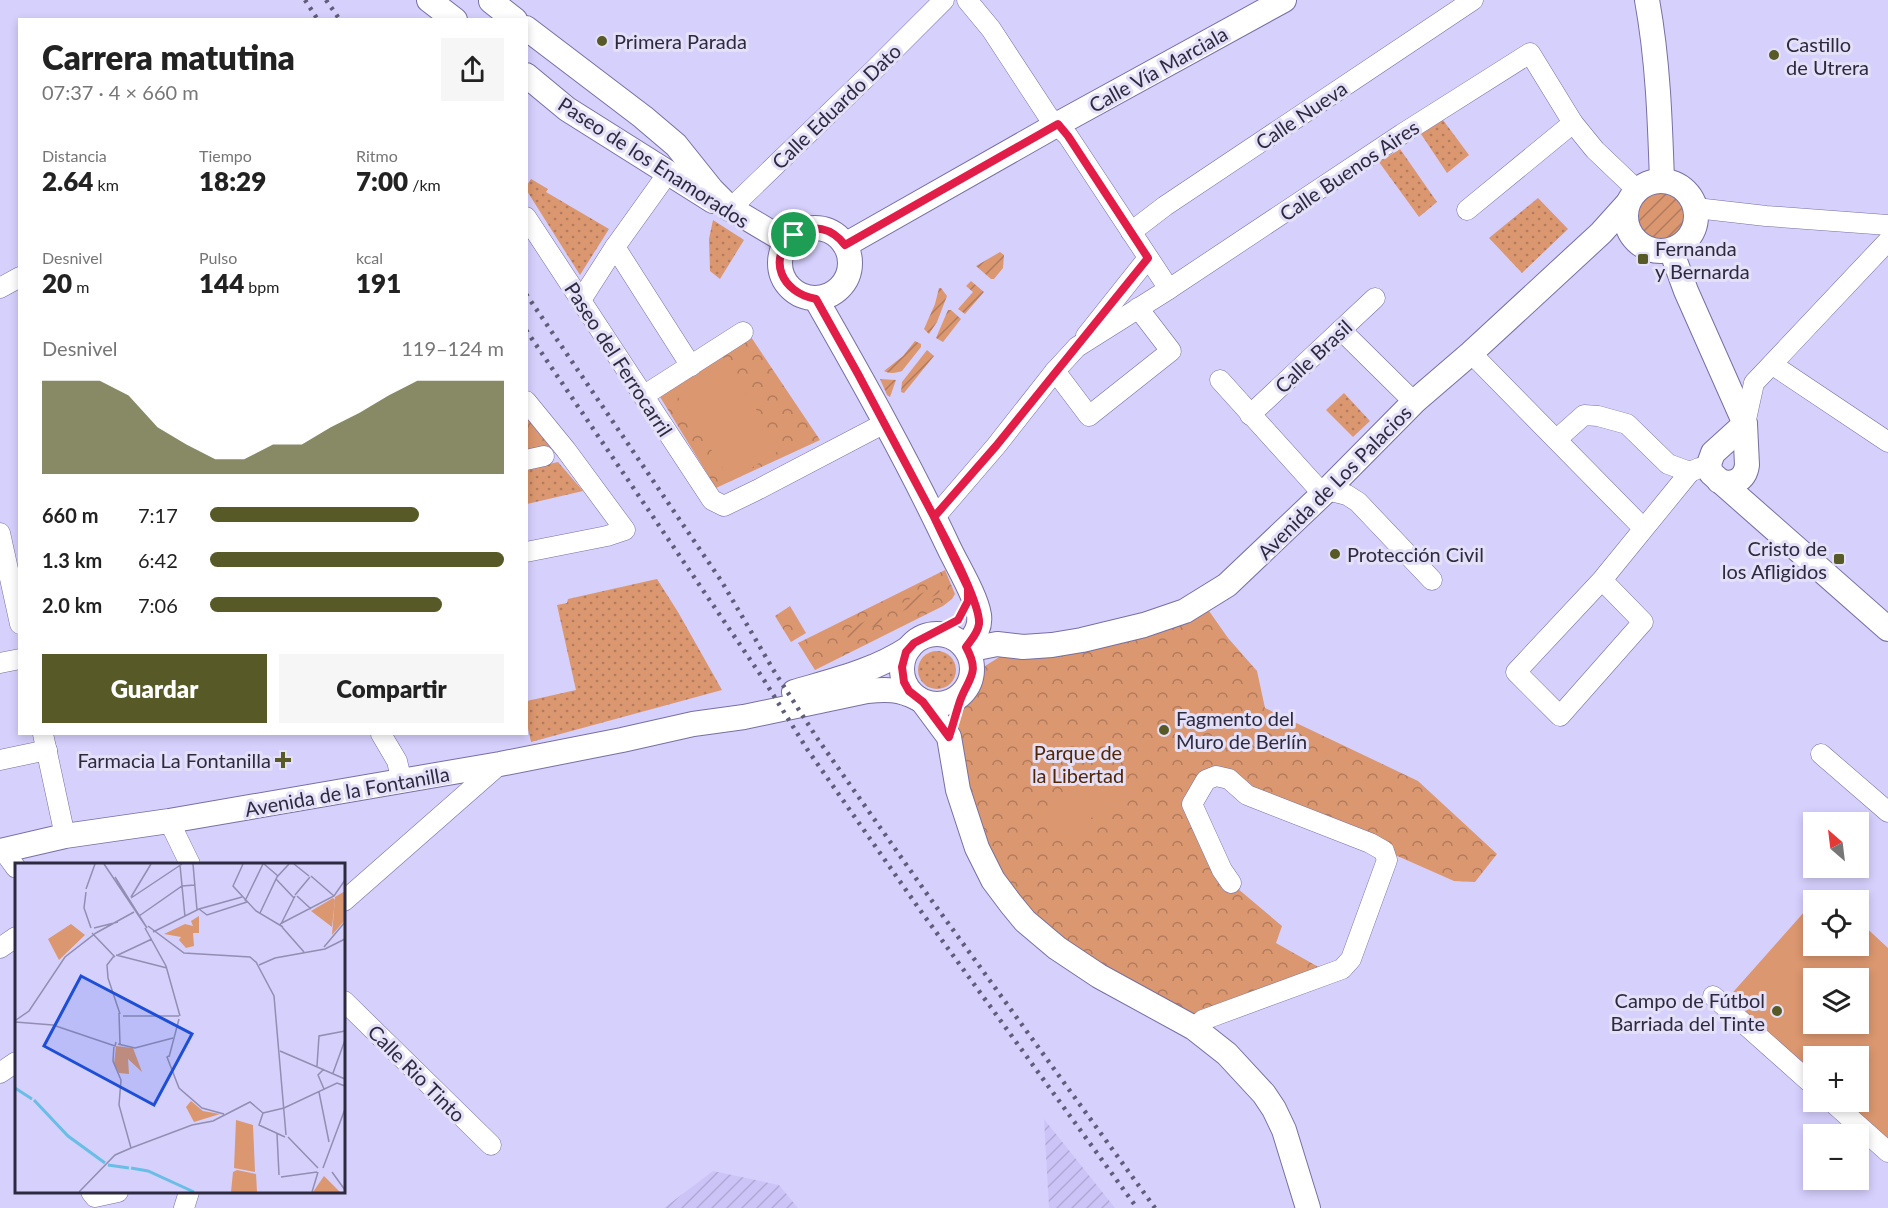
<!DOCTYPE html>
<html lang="es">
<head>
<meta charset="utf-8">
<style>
  :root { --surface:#fff; --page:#f6f6f6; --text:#222; --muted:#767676; --accent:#575926 }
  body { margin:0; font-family:Lato,sans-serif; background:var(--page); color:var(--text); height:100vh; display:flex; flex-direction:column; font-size:22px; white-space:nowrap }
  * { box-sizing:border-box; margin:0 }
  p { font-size:20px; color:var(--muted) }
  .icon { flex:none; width:33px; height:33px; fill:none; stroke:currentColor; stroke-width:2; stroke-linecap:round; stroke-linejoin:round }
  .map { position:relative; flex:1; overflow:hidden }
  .drawer { position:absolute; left:18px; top:18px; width:510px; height:717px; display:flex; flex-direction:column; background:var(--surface); border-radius:0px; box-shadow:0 3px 9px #0003 }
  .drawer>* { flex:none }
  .needle { width:39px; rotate:332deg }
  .tools { position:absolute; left:1803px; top:812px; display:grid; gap:12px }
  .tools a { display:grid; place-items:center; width:66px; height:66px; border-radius:0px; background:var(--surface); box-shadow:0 3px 9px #0003; font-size:30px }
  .pin { position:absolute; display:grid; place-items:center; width:51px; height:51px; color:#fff; margin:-26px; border:3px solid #fff; border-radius:50%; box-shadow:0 2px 6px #0007 }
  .round { display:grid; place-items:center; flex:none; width:63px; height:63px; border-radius:0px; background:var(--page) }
  .overview { display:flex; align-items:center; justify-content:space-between; height:102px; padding:0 24px }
  h1 { font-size:33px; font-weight:800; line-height:45px }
  .stats { display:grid; grid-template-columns:repeat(3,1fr); gap:9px; height:102px; padding:6px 24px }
  .stats div { display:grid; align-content:center }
  .stats b { font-size:26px; font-weight:800 }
  .stats small { font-size:16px; font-weight:400 }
  .stats p { font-size:16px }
  .chart { height:168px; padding:12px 24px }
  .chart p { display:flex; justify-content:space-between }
  .chart svg { width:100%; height:108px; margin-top:6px; fill:var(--accent); opacity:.7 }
  .action { display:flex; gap:12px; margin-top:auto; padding:12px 24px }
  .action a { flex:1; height:69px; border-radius:0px; background:var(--accent); color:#fff; font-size:24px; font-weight:800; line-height:69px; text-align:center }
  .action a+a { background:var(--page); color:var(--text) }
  ul { padding:0 24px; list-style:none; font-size:20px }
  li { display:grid; grid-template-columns:96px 72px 1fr; align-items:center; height:45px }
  li i { height:15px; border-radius:8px; background:var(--accent) }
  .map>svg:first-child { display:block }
  .industrial { fill:url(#industrial-furrows) }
  .grass { fill:url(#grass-dots) }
  .park { fill:url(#park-crowns) }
  .garden { fill:url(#garden-furrows) }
  .pitch { fill:#db976f; fill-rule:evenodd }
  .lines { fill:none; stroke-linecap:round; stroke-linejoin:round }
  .minor-casing { stroke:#776fa2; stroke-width:21 }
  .tertiary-casing { stroke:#776fa2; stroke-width:26 }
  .minor { stroke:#fff; stroke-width:20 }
  .tertiary { stroke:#fff; stroke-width:24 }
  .rail { stroke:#605c79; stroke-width:4.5; stroke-dasharray:3 6; stroke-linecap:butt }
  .route-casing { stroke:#fff; stroke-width:12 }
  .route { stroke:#e11d48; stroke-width:8 }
  .poi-dot { fill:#575926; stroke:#e3e0f7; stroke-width:2 }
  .labels { text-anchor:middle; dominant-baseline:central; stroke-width:6; stroke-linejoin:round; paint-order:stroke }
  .poi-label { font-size:20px; fill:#2d2a40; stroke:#e3e0f7; text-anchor:start }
  .street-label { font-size:20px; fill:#2d2a40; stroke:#e3e0f7 }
  .park-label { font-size:20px; fill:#522605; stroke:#e3e0f7 }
  .inset-river { fill:none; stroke:#69bee7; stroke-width:3 }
  .inset-road { fill:none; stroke:#928eb1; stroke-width:1.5 }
  .view { fill:#1d4ed8; fill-opacity:0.15; stroke:#1d4ed8; stroke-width:3 }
  .inset-edge { fill:none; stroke:#2d2a40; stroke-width:3 }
</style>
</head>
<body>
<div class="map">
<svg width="1888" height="1208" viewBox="0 0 1888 1208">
  <defs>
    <pattern id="industrial-furrows" width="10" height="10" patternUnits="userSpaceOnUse" patternTransform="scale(1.5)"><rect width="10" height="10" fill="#ccc4f7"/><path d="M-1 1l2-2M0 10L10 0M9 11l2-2" fill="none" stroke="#b0a9d5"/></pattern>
    <pattern id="grass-dots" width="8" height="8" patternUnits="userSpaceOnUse" patternTransform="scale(1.5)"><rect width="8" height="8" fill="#db976f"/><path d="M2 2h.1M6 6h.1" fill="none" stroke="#b27b5d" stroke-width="1.8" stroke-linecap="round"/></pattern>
    <pattern id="park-crowns" width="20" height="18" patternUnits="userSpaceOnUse" patternTransform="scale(1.5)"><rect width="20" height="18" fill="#db976f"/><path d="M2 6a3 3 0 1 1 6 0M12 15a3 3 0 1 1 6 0" fill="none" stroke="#b27b5d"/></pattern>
    <pattern id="garden-furrows" width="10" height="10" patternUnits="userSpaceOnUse" patternTransform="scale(1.5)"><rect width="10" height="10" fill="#db976f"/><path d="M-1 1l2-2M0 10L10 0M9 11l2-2" fill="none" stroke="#b27b5d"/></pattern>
  </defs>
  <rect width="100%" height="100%" fill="#d6d0fd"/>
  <g class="industrial">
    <path d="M1044 1119 1115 1208H1049Z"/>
    <path d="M713 1171 779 1185 798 1208H664Z"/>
  </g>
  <g class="grass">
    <path d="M1443 120 1469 155 1447 173 1421 134Z"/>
    <path d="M1400 149 1437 202 1419 217 1379 162Z"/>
    <path d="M531 179 548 189 546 192 609 229 580 275 527 191V185Z"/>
    <path d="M1538 198 1568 229 1522 273 1489 238Z"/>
    <path d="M713 220 744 240 720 279 710 271 709 239Z"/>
    <path d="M1344 393 1370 421 1353 437 1326 410Z"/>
    <path d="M558 462 583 491 527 504 526 469Z"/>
    <path d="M657 579 678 612 722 690 531 742 527 724V701L576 690 557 605 567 603 568 599Z"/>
    <circle cx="937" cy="670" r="19"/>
  </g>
  <g class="park">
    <path d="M749 334 820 440 716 488 657 392Z"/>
    <path d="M527 415 552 448 527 453Z"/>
    <path d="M945 570 955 594 952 599 943 606 815 670 798 643Z"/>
    <path d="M1202 601 1228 638 1257 671 1265 708 1418 781 1497 854 1475 882 1454 881 1216 776 1198 792 1231 883 1282 926 1276 943 1329 973 1203 1020 1130 993 993 880 949 737 959 697 985 666 1001 656Z"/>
    <path d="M790 606 806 633 791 642 775 616Z"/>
  </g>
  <g class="garden">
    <circle cx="1661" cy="216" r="26"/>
    <path d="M1000 252 1004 255 1003 268 994 279H991L976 266Z"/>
    <path d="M971 281 984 292 965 314 958 309 973 292 966 286Z"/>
    <path d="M939 288H941L947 296 937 322 929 334 924 329 935 304Z"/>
    <path d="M948 310H951L961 319 943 342 936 338Z"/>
    <path d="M915 341 921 344V347L902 371C897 373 889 374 884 371L903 356Z"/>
    <path d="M927 350 934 356 904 393 901 392 902 382Z"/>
    <path d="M880 379 896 380 890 397 887 395Z"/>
    <path d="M938 585 940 593 901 612 898 605Z"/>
    <path d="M880 614 883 622 848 638 845 631Z"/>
  </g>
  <g class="pitch">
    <path d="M723 357 781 449 731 481 673 389Z"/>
    <path d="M1094 765C1126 765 1134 805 1108 817 1101 820 1095 818 1089 817 1090 833 1074 838 1060 835L1049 818 1052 808 1059 799 1071 797 1068 793C1071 774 1078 771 1094 765Z"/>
    <path d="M1813 902 1814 945H1858L1859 921 1888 948V1142L1842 1101H1858V1056H1814L1813 1076 1727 999ZM1814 978H1858V1023H1814Z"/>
  </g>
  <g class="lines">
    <g class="minor-casing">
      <g id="minor">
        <path d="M967 0 991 29 1048 116 1068 136 1169 289"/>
        <path d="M1696 208 1766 216 1888 225"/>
        <path d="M1467 210 1573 123"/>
        <path d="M728 211 874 70 944 0"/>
        <path d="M526 217 712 500 724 506 757 490 885 423"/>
        <path d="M1131 232 1165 206 1473 0"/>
        <path d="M615 247 691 366"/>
        <path d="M0 288 20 277"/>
        <path d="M581 300 615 247 668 173"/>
        <path d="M1341 330 1414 402"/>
        <path d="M1086 336 1148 258"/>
        <path d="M1471 353 1643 528"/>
        <path d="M1773 365 1888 442"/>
        <path d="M1055 371 1089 416 1171 351 1138 308"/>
        <path d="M1220 380 1322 493"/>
        <path d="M643 396 743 332"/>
        <path d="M526 401 566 450 625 530 607 536 526 552"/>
        <path d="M1250 415 1375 298"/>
        <path d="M1745 424 1754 383 1888 241"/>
        <path d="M1557 439 1584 415 1598 416 1627 424 1668 464 1690 472 1699 468"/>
        <path d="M526 460 544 456"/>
        <path d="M1327 490 1347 495 1358 502 1432 580"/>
        <path d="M935 517 996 446 1055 371 1077 347 1169 289 1402 134 1530 53 1573 123 1595 150 1637 190"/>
        <path d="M0 533 20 624"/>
        <path d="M1602 580 1643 622 1560 716 1516 672 1602 580 1690 472"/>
        <path d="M0 663 20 659"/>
        <path d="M43 734 65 836"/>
        <path d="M381 734 397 761 402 782"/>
        <path d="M1821 754 1888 812"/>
        <path d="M0 760 47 750"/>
        <path d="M169 821 190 864"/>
        <path d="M3 850 16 868"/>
        <path d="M344 901 500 764"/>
        <path d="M0 948 16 937"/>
        <path d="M1713 996 1814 1086"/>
        <path d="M344 1001 491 1145"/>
        <path d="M1194 1028 1203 1020 1342 969 1351 959 1387 860 1384 851 1370 843 1247 795 1229 779 1216 776 1206 780 1192 804 1222 870 1231 883"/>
        <path d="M0 1073 16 1062"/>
        <path d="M1831 1101 1888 1152"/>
        <path d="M91 1192 95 1197 118 1192"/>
        <path d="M184 1208 189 1192"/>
      </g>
    </g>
    <g class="tertiary-casing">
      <g id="tertiary">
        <path d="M429 0 455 20"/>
        <path d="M1647 0C1658 60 1660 121 1662 181"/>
        <path d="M491 1 515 20"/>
        <path d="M526 28 643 117 676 145 712 190 730 208 787 242"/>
        <path d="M526 75 567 109 713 201"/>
        <circle cx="1661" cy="216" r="35"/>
        <circle cx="815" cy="263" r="35"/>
        <path d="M845 245 1058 124 1284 0"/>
        <path d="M1671 250 1686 291 1745 424 1747 465C1745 480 1733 486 1719 481"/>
        <path d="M816 299C863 381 909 463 949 548 958 567 976 596 979 615 981 629 973 637 966 647"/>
        <path d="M1745 424 1713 453 1709 464 1711 473 1888 629"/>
        <circle cx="937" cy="669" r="35"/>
        <path d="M967 650 997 644 1023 647 1052 645 1082 640 1144 625 1185 611 1227 585 1327 490 1414 402 1471 353 1601 233 1628 203"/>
        <path d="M794 692C835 680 874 671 909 648"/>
        <path d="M923 702 949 737 958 790 977 848 993 880 1011 904 1025 921 1057 948 1099 976 1194 1028 1227 1054 1264 1094 1274 1109 1284 1130 1308 1208"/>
        <path d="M0 851 65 836 169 821 500 764 622 740 693 724 744 717 867 691C887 689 899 689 917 698"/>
      </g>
    </g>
    <use href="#minor" class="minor"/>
    <use href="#tertiary" class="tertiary"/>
    <g class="rail">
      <path d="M305 0 318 20"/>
      <path d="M326 0 340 20"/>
      <path d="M526 294 722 582 774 671 817 738 927 894 1155 1208"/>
      <path d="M526 330 764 680 807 749 920 910 1137 1208"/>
    </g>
  </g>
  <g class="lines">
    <g class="route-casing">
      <path id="route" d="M794 235C766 259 782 293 816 299L858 374 932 513 934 517 968 588V601L958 620 914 643 906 652 902 667 904 682 909 691 923 702 949 737C953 725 956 713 960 701 968 678 981 674 966 647 971 640 978 633 979 624 981 604 945 538 934 517L996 446 1148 258 1068 136 1058 124 845 245C832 228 813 223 794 235"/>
    </g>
    <use href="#route" class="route"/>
  </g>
  <g class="poi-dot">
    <circle cx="602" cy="41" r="6"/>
    <circle cx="1774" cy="55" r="6"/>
    <rect x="1637" y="253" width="12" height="12" rx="3"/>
    <circle cx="1335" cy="554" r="6"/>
    <rect x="1833" y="553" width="12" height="12" rx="3"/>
    <circle cx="1164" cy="730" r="6"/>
    <path d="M280 751h6v6h6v6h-6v6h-6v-6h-6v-6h6z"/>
    <circle cx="1777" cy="1011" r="6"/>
  </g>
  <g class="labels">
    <g class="poi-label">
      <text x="614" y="41">Primera Parada</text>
      <text x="1786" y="44">Castillo<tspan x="1786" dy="23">de Utrera</tspan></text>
      <text x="1655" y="248">Fernanda<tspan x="1655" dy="23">y Bernarda</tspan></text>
      <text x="1827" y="548" text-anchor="end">Cristo de<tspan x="1827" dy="23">los Afligidos</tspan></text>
      <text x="1347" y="554">Protección Civil</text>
      <text x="1176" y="718">Fagmento del<tspan x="1176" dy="23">Muro de Berlín</tspan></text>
      <text x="271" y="760" text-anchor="end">Farmacia La Fontanilla</text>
      <text x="1765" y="1000" text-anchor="end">Campo de Fútbol<tspan x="1765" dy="23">Barriada del Tinte</tspan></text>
    </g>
    <g class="street-label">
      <text transform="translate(1158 69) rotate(-29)">Calle Vía Marciala</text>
      <text transform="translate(836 106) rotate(-44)">Calle Eduardo Dato</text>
      <text transform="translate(1301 115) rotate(-34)">Calle Nueva</text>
      <text transform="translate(654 162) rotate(33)">Paseo de los Enamorados</text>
      <text transform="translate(1349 170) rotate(-34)">Calle Buenos Aires</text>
      <text transform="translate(1313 356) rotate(-43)">Calle Brasil</text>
      <text transform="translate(619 359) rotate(57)">Paseo del Ferrocarril</text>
      <text transform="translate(1334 482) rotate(-45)">Avenida de Los Palacios</text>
      <text transform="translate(347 791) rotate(-10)">Avenida de la Fontanilla</text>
      <text transform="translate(417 1073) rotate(45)">Calle Rio Tinto</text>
    </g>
    <g class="park-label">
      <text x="1078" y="752">Parque de<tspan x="1078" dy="23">la Libertad</tspan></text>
    </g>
  </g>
  <g transform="translate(15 863)">
    <rect width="330" height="330" fill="#d6d0fd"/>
    <path d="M176 238 188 248 205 251 179 259 171 244ZM221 257 238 262 240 309 219 305ZM222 307 241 311 242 329H216L218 309ZM309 313 325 329H298Z" fill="#db976f"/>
    <path d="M56 61 70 72 44 97 33 76Z" fill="#db976f"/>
    <path d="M330 28V57L317 72 320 34ZM184 53V70H178L179 83 171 85 164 77 166 74 149 71 170 61 178 63 176 58ZM101 183 118 185 127 209 113 196 114 211 104 210 99 201Z" fill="#db976f"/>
    <path d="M318 35 320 37 317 64 296 48Z" fill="#db976f"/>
    <path class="inset-river" d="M0 225 17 236M19 237 53 273 90 300M93 302 114 305M116 305 133 308 179 329"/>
    <path class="inset-road" d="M89 1 132 65 100 14M178 1 182 47M228 1 218 23 241 48 268 64M249 1 263 13M279 1 294 13M165 2 170 54M296 13 319 33M261 16 279 35M71 26 80 1M71 29 69 45 76 65M280 32 295 14M282 33 296 46M116 34 136 1M116 35 167 1M230 38 248 1M184 46 192 52 232 39M245 50 262 14 274 1M124 53 167 23 180 22M265 61 319 33 330 17M266 61 280 33M133 63 169 90 235 94 242 100M267 64 289 89M79 65 103 59M130 65 151 103 165 153M138 69 184 46 227 34M77 70 100 94M309 84 330 59M101 92 152 105M103 92 137 76M99 93 92 102 93 115 105 151M241 99 259 133 271 272M244 102 260 95 310 86 330 76M104 150 105 181M108 153H164M1 157 14 148 50 94 81 70 119 49M0 159 38 162 100 183 101 179M103 181 120 185 158 175M99 182 98 198 106 217 104 242 116 285 177 262 198 258 235 239 248 250M265 188 330 216M155 192 152 194 164 225 187 245 209 251M154 194 164 156M302 203 304 173 330 168M309 206 303 212 309 226M318 210 330 177M304 229 314 279M248 250 269 245 322 220 330 223M248 250 244 262 270 274M262 271 264 312M273 274 303 305M308 305 330 246M317 309 330 327M266 314 302 309M64 329 100 292 116 285M297 329 303 309"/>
    <path class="view" d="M66 113 177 171 139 242 29 183Z"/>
    <rect width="330" height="330" class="inset-edge"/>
  </g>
</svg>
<div class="tools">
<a><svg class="needle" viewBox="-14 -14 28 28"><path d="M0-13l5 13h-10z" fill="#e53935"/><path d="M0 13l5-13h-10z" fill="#767676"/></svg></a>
<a><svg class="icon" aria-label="locate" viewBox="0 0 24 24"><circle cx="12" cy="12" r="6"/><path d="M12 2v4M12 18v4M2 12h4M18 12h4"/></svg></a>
<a><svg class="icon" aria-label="layers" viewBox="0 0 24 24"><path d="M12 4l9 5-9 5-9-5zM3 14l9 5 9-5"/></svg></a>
<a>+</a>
<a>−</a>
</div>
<div class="pin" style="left:794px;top:235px;background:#1e9e55"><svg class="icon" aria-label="arrive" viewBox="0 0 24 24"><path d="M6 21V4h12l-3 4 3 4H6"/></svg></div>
<section class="drawer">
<div class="overview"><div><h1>Carrera matutina</h1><p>07:37 · 4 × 660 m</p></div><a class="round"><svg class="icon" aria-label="share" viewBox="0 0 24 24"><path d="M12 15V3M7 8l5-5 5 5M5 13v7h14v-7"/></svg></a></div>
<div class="stats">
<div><p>Distancia</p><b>2.64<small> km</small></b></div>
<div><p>Tiempo</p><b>18:29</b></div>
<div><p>Ritmo</p><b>7:00<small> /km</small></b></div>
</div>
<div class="stats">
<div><p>Desnivel</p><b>20<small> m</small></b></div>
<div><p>Pulso</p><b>144<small> bpm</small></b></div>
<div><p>kcal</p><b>191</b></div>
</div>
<div class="chart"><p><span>Desnivel</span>119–124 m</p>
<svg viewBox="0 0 160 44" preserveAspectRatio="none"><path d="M0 44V6L10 6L20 6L30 12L40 25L50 32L60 38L70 38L80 32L90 32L100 25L110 19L120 12L130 6L140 6L150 6L160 6V44z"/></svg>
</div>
<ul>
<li><b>660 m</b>7:17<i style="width:71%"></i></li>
<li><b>1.3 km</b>6:42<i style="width:100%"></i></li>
<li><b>2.0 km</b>7:06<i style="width:79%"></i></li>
</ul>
<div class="action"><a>Guardar</a><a>Compartir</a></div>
</section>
</div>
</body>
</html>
